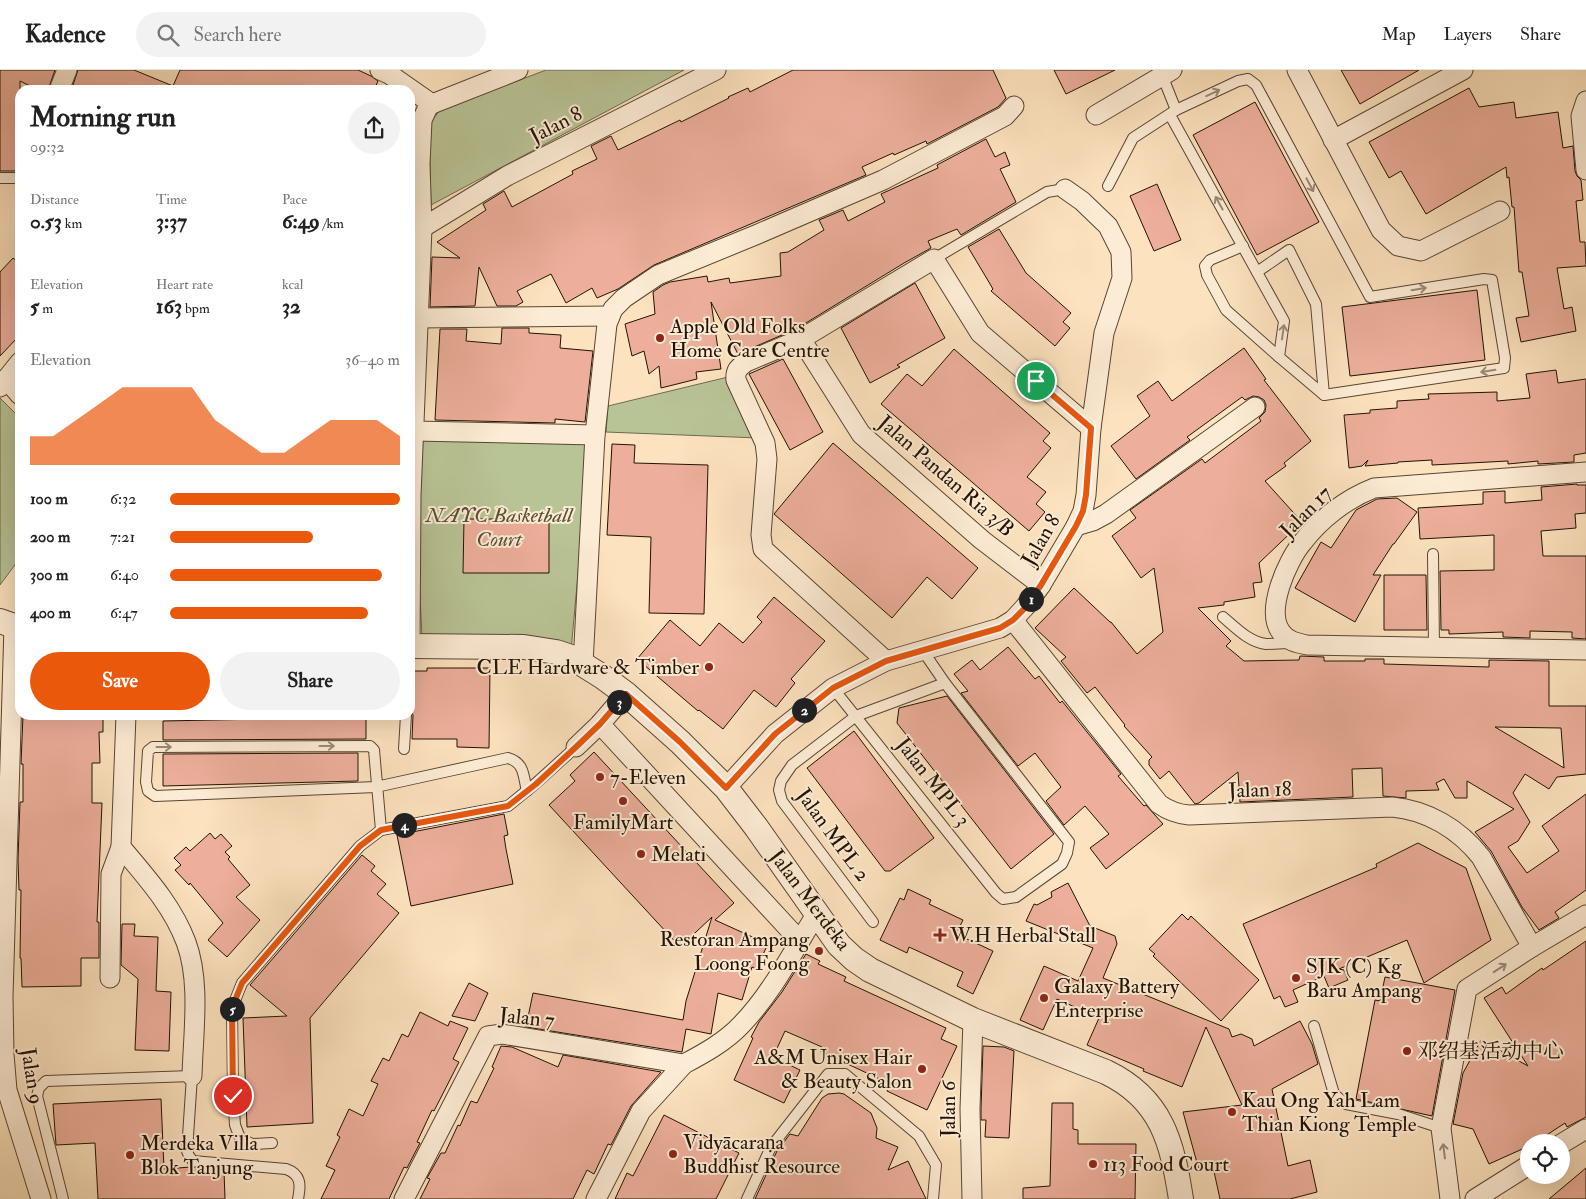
<!DOCTYPE html>
<html lang="en">
<head>
<meta charset="utf-8">
<style>
  :root { --surface:#fff; --page:#f2f2f2; --text:#222; --muted:#767676; --line:#e0e0e0; --accent:#ea580c }
  body { margin:0; font-family:"IM FELL Double Pica","Noto Serif SC",serif; background:var(--page); color:var(--text); height:100vh; display:flex; flex-direction:column; font-size:19px; white-space:nowrap }
  * { box-sizing:border-box; margin:0 }
  p { font-size:16px; color:var(--muted) }
  .icon { flex:none; width:28px; height:28px; fill:none; stroke:currentColor; stroke-width:2; stroke-linecap:round; stroke-linejoin:round }
  .map { position:relative; flex:1; overflow:hidden }
  .side { position:absolute; left:15px; top:15px; width:400px; height:635px; display:flex; flex-direction:column; background:var(--surface); border-radius:15px; box-shadow:0 5px 20px #0002 }
  .side>* { flex:none }
  .controls { position:absolute; left:1520px; top:1064px; display:grid; gap:10px }
  .controls a { display:grid; place-items:center; width:50px; height:50px; border-radius:50%; background:var(--surface); box-shadow:0 5px 20px #0002; font-size:25px }
  .pin { position:absolute; display:grid; place-items:center; width:42px; height:42px; color:#fff; margin:-21px; border:2px solid #fff; border-radius:50%; box-shadow:0 1px 5px #0007 }
  .km { position:absolute; width:25px; height:25px; margin:-12px; border-radius:50%; background:#222; color:#fff; font-size:14px; line-height:25px; text-align:center }
  .round { display:grid; place-items:center; flex:none; width:52px; height:52px; border-radius:26px; background:var(--page) }
  .headline { display:flex; align-items:center; justify-content:space-between; height:85px; padding:0 15px }
  h1 { font-size:28px; font-weight:700; line-height:38px }
  .metrics { display:grid; grid-template-columns:repeat(3,1fr); gap:8px; height:85px; padding:5px 15px }
  .metrics div { display:grid; align-content:center }
  .metrics b { font-size:21px; font-weight:700 }
  .metrics small { font-size:14px; font-weight:400 }
  .metrics p { font-size:14px }
  .chart { height:140px; padding:10px 15px }
  .chart p { display:flex; justify-content:space-between }
  .chart svg { width:100%; height:90px; margin-top:5px; fill:var(--accent); opacity:.7 }
  .button { display:flex; gap:10px; margin-top:auto; padding:10px 15px }
  .button a { flex:1; height:58px; border-radius:30px; background:var(--accent); color:#fff; font-size:20px; font-weight:700; line-height:58px; text-align:center }
  .button a+a { background:var(--page); color:var(--text) }
  ul { padding:0 15px; list-style:none; font-size:16px }
  li { display:grid; grid-template-columns:80px 60px 1fr; align-items:center; height:38px }
  li i { height:12px; border-radius:6px; background:var(--accent) }
  header { display:flex; align-items:center; gap:30px; box-sizing:border-box; height:70px; padding:0 25px; background:var(--surface); border-bottom:1px solid var(--line) }
  header strong { font-size:24px }
  nav { display:flex; gap:28px; margin-inline-start:auto; font-size:18px }
  .search { width:350px; height:45px; background:var(--page); display:flex; align-items:center; gap:12px; box-sizing:border-box; padding:0 18px; border-radius:28px; color:var(--muted); font-size:19px }
  .map>svg:first-child { display:block }
  .green { fill:#b9c496; stroke:#6e6b4c }
  .building { fill:#edaf9b; stroke:#221203; fill-rule:evenodd }
  .lines { fill:none; stroke-linecap:round; stroke-linejoin:round }
  .service-casing { stroke:#584632; stroke-width:12 }
  .minor-casing { stroke:#584632; stroke-width:21 }
  .tertiary-casing { stroke:#584632; stroke-width:26 }
  .service { stroke:#fdecd5; stroke-width:10 }
  .minor { stroke:#fdecd5; stroke-width:19 }
  .tertiary { stroke:#fdecd5; stroke-width:24 }
  .oneway { stroke:#9a8a76 }
  .route-casing { stroke:#fff; stroke-width:10 }
  .route { stroke:#ea580c; stroke-width:6 }
  .poi-dot { fill:#8f2418; stroke:#fdecd5; stroke-width:2 }
  .labels { text-anchor:middle; dominant-baseline:central; stroke-width:4; stroke-linejoin:round; paint-order:stroke }
  .street-label { font-size:21px; fill:#221203; stroke:#fdecd5 }
  .poi-label { font-size:21px; fill:#221203; stroke:#fdecd5; text-anchor:start }
  .park-label { font-size:21px; font-style:italic; fill:#575036; stroke:#fdecd5 }
</style>
</head>
<body>
<header>
<strong>Kadence</strong>
<div class="search"><svg class="icon" aria-label="search" viewBox="0 0 24 24"><circle cx="10" cy="10" r="6"/><path d="M15 15l6 6"/></svg>Search here</div>
<nav><a>Map</a><a>Layers</a><a>Share</a></nav>
</header>
<div class="map">
<svg width="1586" height="1129" viewBox="0 0 1586 1129">
  <rect width="100%" height="100%" fill="#fce2be"/>
  <filter id="stains"><feTurbulence type="fractalNoise" baseFrequency=".004" numOctaves="4"/><feColorMatrix values="0 0 0 0 .2 0 0 0 0 .09 0 0 0 0 .02 0 0 0 .5 -.17"/></filter>
  <radialGradient id="worn" r=".72"><stop offset=".6" stop-color="#630" stop-opacity="0"/><stop offset="1" stop-color="#630" stop-opacity=".3"/></radialGradient>
  <g class="green">
    <path d="M546 0H684L431 135 429 55 439 41Z"/>
    <path d="M728 307 759 368 606 362 608 336Z"/>
    <path d="M0 328 20 348V488L0 515Z"/>
    <path d="M418 368 590 371 571 581 422 567 415 428Z"/>
  </g>
  <g class="building">
    <path d="M0 0H55L48 20H38L20 11V91L15 101H0Z"/>
    <path d="M78 0H134L173 16 180 0H358L371 6 378 11 374 20H85L73 15Z"/>
    <path d="M793 0H993L1006 28 998 37 927 74 926 71 894 85 893 83 862 97 866 105 654 195 618 219 597 228 592 218 566 233 551 204 517 221 523 232 516 236H497L479 197 475 236 430 237 432 187 460 188 437 172 486 140 483 134 504 121 512 137 573 104 572 101 597 89 591 76 611 66 618 80 680 50 681 52 729 28 728 27 748 18 750 22Z"/>
    <path d="M1054 0H1115L1066 24Z"/>
    <path d="M1341 0H1419L1360 34Z"/>
    <path d="M1469 18 1479 37 1514 32 1516 48 1558 42 1563 78 1573 76 1575 101 1577 106 1581 110 1583 130 1576 131 1580 172H1585L1586 196 1557 198 1564 239 1572 237 1576 261 1521 272 1516 248 1529 246 1522 202H1519L1514 137H1512L1509 107 1507 108 1506 97 1426 144 1401 101 1389 108 1369 72Z"/>
    <path d="M1255 32 1319 152 1257 185 1193 65Z"/>
    <path d="M986 69 995 87 1005 82 1010 95 1000 99 1016 132 961 165 957 159 928 171 931 178 904 193 796 259 738 284 711 232 721 299 696 302 697 309 661 318 659 296 649 304 644 281 632 286 625 254 655 244 653 222 663 215 670 212 707 206 708 212 729 208 730 213 781 206 780 183 788 182 824 160 819 150 843 140 848 151 885 132 881 124 938 98 937 95Z"/>
    <path d="M1157 114 1181 170 1154 181 1130 126Z"/>
    <path d="M999 159 1026 203 1071 243 1063 252 1070 258 1055 276 991 221 993 219 968 177Z"/>
    <path d="M13 188 20 194V265L0 286V202Z"/>
    <path d="M915 213 945 268 897 295 900 297 870 313 841 258Z"/>
    <path d="M1477 220 1485 290 1350 306 1342 237Z"/>
    <path d="M502 258H529V263L561 265 560 278 593 281 585 352 555 349V353L435 350 440 259H467L466 271 501 274Z"/>
    <path d="M1244 278 1266 309 1264 310 1311 371 1284 393 1286 396 1265 411 1302 452 1259 493 1262 512 1253 513 1255 527 1224 532V535L1198 538 1231 571 1226 576 1244 591 1299 590 1300 586 1324 587V591H1365V589H1384V594L1489 597V590L1549 591V636H1586V704L1557 707 1549 719 1525 704 1513 723 1530 752 1518 771 1508 777 1527 803 1559 781 1542 756 1586 724V820L1555 842 1559 848 1539 860 1522 837 1491 781 1475 762 1514 739 1467 711V728H1455L1444 709 1436 713 1439 720 1406 721V728L1383 726 1382 698 1352 699 1353 727 1240 732 1238 702 1199 733 1195 734 1169 701 1160 709 1149 695V690L1152 687 1124 656 1125 655 1095 617 1087 623 1061 591 1066 587 1035 558 1074 518 1110 552H1111L1137 584 1163 562 1154 498 1141 508 1112 466 1136 448 1130 440 1202 389 1205 393 1261 351 1259 348 1265 342 1266 335 1264 330 1259 327 1253 326 1245 330 1242 327 1187 367 1190 370 1136 409 1111 376 1150 346 1137 326 1158 311 1172 331ZM1495 657 1561 658 1564 698Z"/>
    <path d="M954 279 1050 363 1043 371 1051 378 1027 407 1046 422 1036 434 1045 442 1029 461 881 334 907 304 922 316Z"/>
    <path d="M783 289 823 362 790 380 749 304Z"/>
    <path d="M1556 300 1558 313 1586 309V383L1574 385V392L1538 394V391L1508 394V391L1432 395V390L1398 392V393L1365 396 1368 390 1362 396 1349 398 1344 345 1370 343V340L1397 338V331L1429 329 1428 324 1497 322V331L1530 328 1526 304Z"/>
    <path d="M833 373 978 498 952 529 927 507 892 548 774 444Z"/>
    <path d="M612 374 635 375 634 393 708 395 704 544 649 543 651 467 607 465Z"/>
    <path d="M1577 414V415H1586V443L1575 444 1576 458 1541 461 1543 486H1586V569L1572 568V562L1530 561V568L1503 567V562L1449 564V560H1441L1440 501 1494 500V465L1420 469 1418 438 1483 434V422L1505 421V433L1542 430 1541 417Z"/>
    <path d="M1397 428 1417 442 1394 474H1393L1373 505H1381L1355 552 1295 518 1321 472 1331 478 1356 440 1377 429Z"/>
    <path d="M464 449H549V503H463Z"/>
    <path d="M1384 505H1426L1427 560H1384Z"/>
    <path d="M774 527 825 571 791 609 795 613 776 637 754 620 723 659 699 640 698 641 637 589 670 550 700 576 719 553 743 573 762 552 757 547Z"/>
    <path d="M1008 577 1035 609 1039 606 1060 633 1062 631 1121 704 1118 706 1144 736 1146 735 1163 754 1106 799 1090 778 1109 764 1085 736 1064 755 1046 731 1061 717 1035 683 1018 696 961 623 968 621 954 604 972 590 980 600Z"/>
    <path d="M427 598H490L489 678 457 677V669H412L413 645 411 641 412 601H427Z"/>
    <path d="M947 626 1054 764 1011 799 897 653 899 638Z"/>
    <path d="M23 645H103V662H99L100 693H92V733H102L97 852H99V888H81V916L22 917 21 888H20L21 820H19L18 790 20 732H23V694H21Z"/>
    <path d="M366 647V669L163 670V651Z"/>
    <path d="M854 661 934 768 890 801H885L807 698Z"/>
    <path d="M594 682 734 833 715 850 768 874 756 899 752 897 742 930 718 923 711 964 686 959 682 982 526 957 533 923 683 950 686 931 712 847 680 877 549 735 575 711 570 705Z"/>
    <path d="M358 683V711L163 716V684Z"/>
    <path d="M504 744 508 765 504 766 506 779 513 814 411 836 397 765Z"/>
    <path d="M210 763 215 769 221 764 232 776 225 782 230 787 228 789 250 815 236 827 260 850 227 887 208 870 223 853 190 813 189 815 175 800 181 795 174 788 186 777 190 781Z"/>
    <path d="M1418 773 1466 798 1491 870 1424 913 1407 870 1339 899 1344 900 1348 910 1329 918 1324 906 1293 920 1298 932 1285 937 1280 926 1274 929 1243 854 1377 797 1376 794Z"/>
    <path d="M362 785 375 796 371 801 386 814 377 824 399 843 310 948 313 1053 247 1057 243 948 287 946 250 915Z"/>
    <path d="M1068 813 1090 856 1115 866 1117 874 1103 908 1229 959 1232 967 1241 964 1252 969 1254 976 1300 951 1312 974 1318 994 1272 1019 1288 1096 1310 1090 1317 1122 1290 1129H1220L1213 1097 1199 1100 1183 1042 1242 1035 1206 957 1182 1017 1143 1001 1144 999 1087 975 1099 948 1057 929 1043 960 1020 950 1044 896 1078 911 1093 878 1026 851 1034 834 1037 835 1052 827 1051 822Z"/>
    <path d="M908 819 931 830 929 834 963 850 956 864 993 881 973 924 957 916 963 902 909 877 907 883 880 870 900 828 904 830Z"/>
    <path d="M1182 844 1188 850 1191 846 1259 910 1221 951 1153 886 1155 884 1149 879Z"/>
    <path d="M122 854H135L134 866 158 867 156 921 171 922 169 981 135 980 138 909 121 895Z"/>
    <path d="M1586 871V1047L1567 1057 1565 1053 1536 1072H1529V1076L1489 1094 1473 1059 1453 1054 1463 1003 1481 970 1528 996 1484 928 1502 917 1506 924 1542 898 1543 900Z"/>
    <path d="M806 884 820 891 818 894 846 907 844 911 946 958 941 969 957 976 927 1040 887 1021 890 1014 820 981 822 977 785 961 773 987 800 1000 784 1033 734 1010 753 968 751 967 759 952 782 922Z"/>
    <path d="M1385 907 1455 920 1432 1046 1356 1029 1375 930 1380 931Z"/>
    <path d="M469 913 488 923 475 951 452 946Z"/>
    <path d="M420 942 448 956 450 951 468 958 453 989 459 992 434 1041 432 1040 417 1072 420 1073 407 1098 404 1097 389 1129H321L335 1100 326 1096 340 1067 337 1065 349 1039 363 1046 378 1014 371 1011 383 988 389 991 402 964 408 967Z"/>
    <path d="M501 976 512 977 558 997 563 985 661 1002 631 1036 611 1075 608 1074 594 1104 587 1100 573 1129H420L430 1109 427 1108 441 1083H445L458 1055 460 1056 471 1031 477 1033 494 998 492 997Z"/>
    <path d="M983 976 1004 977 1014 981 1009 1068 985 1067 986 1050H981V1039Z"/>
    <path d="M839 1023 844 1024 871 1043 877 1058 876 1068 898 1077 888 1100 908 1091 926 1129H755L777 1081 790 1064 798 1066 822 1028 828 1024Z"/>
    <path d="M161 1029 164 1099 191 1097 224 1101 225 1129H98L95 1073 56 1075 53 1034Z"/>
    <path d="M1052 1033H1073V1059L1078 1060V1074H1136L1135 1129H1023V1118L1050 1116Z"/>
    <path d="M664 1045 739 1083 716 1129H615L627 1103 633 1106Z"/>
    <path d="M1586 1098V1129H1549Z"/>
  </g>
  <g class="lines">
    <g class="service-casing">
      <g id="service">
        <path d="M1162 5 1176 40"/>
        <path d="M0 108H20"/>
        <path d="M1108 116 1133 68 1176 40 1238 11 1248 9 1256 15 1370 227 1484 209 1492 210 1505 288 1504 298 1324 325 1279 287 1284 251 1170 45"/>
        <path d="M1243 176 1210 190 1205 196 1207 205 1226 240 1279 287"/>
        <path d="M934 189 1047 122 1065 119"/>
        <path d="M1257 202 1289 180 1316 234 1324 325"/>
        <path d="M1433 484 1434 578"/>
        <path d="M1223 547C1236 558 1249 572 1266 574 1274 574 1283 573 1291 573"/>
        <path d="M833 618 996 823 1003 829 1016 827 1062 794 1067 783 1069 772 945 613 923 581"/>
        <path d="M404 679 406 645"/>
        <path d="M381 760 374 680 370 676 153 677 148 681 146 712 148 721 155 726 376 717 508 688C525 693 523 706 527 721"/>
        <path d="M873 852 782 731 779 720 781 711 792 695 856 646 945 613"/>
        <path d="M1314 956 1334 1024 1346 1034 1398 1044 1441 1058"/>
        <path d="M272 1073 252 1074 240 1068 235 1055 233 1026 232 938 242 913 360 776 381 760 508 736 535 714 576 677"/>
        <path d="M63 1129 37 1026 39 1018 46 1011 192 1006 187 1081 189 1086 193 1091 286 1099C301 1104 301 1115 298 1129"/>
        <path d="M747 1129 771 1077 828 1004H845L919 1066 936 1095 933 1129"/>
      </g>
    </g>
    <g class="minor-casing">
      <g id="minor">
        <path d="M380 0 389 4 432 34"/>
        <path d="M1297 0 1381 160 1398 176 1421 181 1500 141"/>
        <path d="M59 20 67 0"/>
        <path d="M1586 31 1581 46 1586 100"/>
        <path d="M1096 45 1172 0"/>
        <path d="M1333 70 1463 0"/>
        <path d="M422 158 507 106 716 0"/>
        <path d="M418 248 610 246"/>
        <path d="M801 269 861 364 982 470 1041 515"/>
        <path d="M6 309 20 325"/>
        <path d="M0 317 20 292"/>
        <path d="M414 361 595 365"/>
        <path d="M1586 402 1374 418C1346 429 1320 449 1302 473 1287 491 1265 541 1281 562 1287 571 1297 573 1307 575L1586 580"/>
        <path d="M1076 456 1093 451 1106 444 1255 337"/>
        <path d="M1013 550 1159 734C1169 741 1177 744 1189 745L1392 737C1427 740 1459 759 1481 787L1532 877"/>
        <path d="M14 556 3 927 4 984 7 1020 41 1129"/>
        <path d="M410 576 411 425 422 158 420 94 422 50 428 37 432 34 518 0"/>
        <path d="M886 591 763 479 761 465 767 389 765 373 736 310C735 301 738 298 746 292L801 269 934 189 980 263 1091 358"/>
        <path d="M583 594 595 365 607 254 613 239 624 228 658 205 758 164 883 110 1005 46 1014 36"/>
        <path d="M126 645 121 777C146 807 172 835 186 872 201 912 193 964 192 1006"/>
        <path d="M600 654 800 871"/>
        <path d="M576 677 600 654 626 624"/>
        <path d="M726 718 775 664 833 618 886 591 1000 558 1013 550 1025 537 1041 515 1076 456 1083 441 1086 425 1091 358 1104 263 1122 208 1121 182 1108 156 1082 131 1065 119"/>
        <path d="M110 908 111 804 121 777"/>
        <path d="M1561 1074 1586 1059"/>
        <path d="M404 1129 488 966 502 964 684 994C703 984 725 972 741 955 772 923 793 881 817 843"/>
        <path d="M596 1129 641 1041 684 994"/>
        <path d="M972 1129 970 1039 973 950"/>
        <path d="M1450 1129 1441 1058 1467 919 1532 877 1586 845"/>
        <path d="M1475 1129 1529 1095"/>
      </g>
    </g>
    <g class="tertiary-casing">
      <g id="tertiary">
        <path d="M0 551 20 558"/>
        <path d="M410 576 524 577 556 582 571 587 603 607 626 624 680 672 726 718 756 757 839 875 854 889 870 900 973 950 1106 1002C1162 1029 1172 1072 1181 1129"/>
      </g>
    </g>
    <use href="#service" class="service"/>
    <use href="#minor" class="minor"/>
    <use href="#tertiary" class="tertiary"/>
  </g>
  <defs><path id="oneway-shaft" d="M-6 0H5M1.5-3L5.5 0L1.5 3" fill="none" stroke-width="1.6" stroke-linecap="round" stroke-linejoin="round" transform="scale(1.25)"/></defs>
  <g class="oneway">
    <use href="#oneway-shaft" transform="translate(1213 23) rotate(-25)"/>
    <use href="#oneway-shaft" transform="translate(1310 115) rotate(62)"/>
    <use href="#oneway-shaft" transform="translate(1219 133) rotate(-119)"/>
    <use href="#oneway-shaft" transform="translate(1419 219) rotate(-9)"/>
    <use href="#oneway-shaft" transform="translate(1283 262) rotate(-82)"/>
    <use href="#oneway-shaft" transform="translate(1488 301) rotate(171)"/>
    <use href="#oneway-shaft" transform="translate(327 676)"/>
    <use href="#oneway-shaft" transform="translate(164 677)"/>
    <use href="#oneway-shaft" transform="translate(1500 898) rotate(-33)"/>
    <use href="#oneway-shaft" transform="translate(1444 1081) rotate(-97)"/>
  </g>
  <g class="lines">
    <g class="route-casing">
      <path id="route" d="M233 1026 232 938 242 913 360 776 381 760 508 736 536 714 576 677 600 654 626 624 680 672 726 718 775 664 833 618 886 591 1000 558 1013 550 1025 538 1041 515 1076 456 1083 441 1086 425 1091 358 1036 311"/>
    </g>
    <use href="#route" class="route"/>
  </g>
  <g class="poi-dot">
    <circle cx="660" cy="268" r="5"/>
    <circle cx="709" cy="597" r="5"/>
    <circle cx="600" cy="707" r="5"/>
    <circle cx="623" cy="731" r="5"/>
    <circle cx="641" cy="784" r="5"/>
    <path d="M937.5 857.5h5v5h5v5h-5v5h-5v-5h-5v-5h5z"/>
    <circle cx="819" cy="881" r="5"/>
    <circle cx="1296" cy="908" r="5"/>
    <circle cx="1044" cy="928" r="5"/>
    <circle cx="1407" cy="981" r="5"/>
    <circle cx="922" cy="999" r="5"/>
    <circle cx="1232" cy="1042" r="5"/>
    <circle cx="673" cy="1084" r="5"/>
    <circle cx="130" cy="1085" r="5"/>
    <circle cx="1093" cy="1094" r="5"/>
  </g>
  <g class="labels">
    <g class="street-label">
      <text transform="translate(556 55) rotate(-27)">Jalan 8</text>
      <text transform="translate(946 406) rotate(41)">Jalan Pandan Ria 3/B</text>
      <text transform="translate(1306 442) rotate(-45)">Jalan 17</text>
      <text transform="translate(1041 470) rotate(-60)">Jalan 8</text>
      <text transform="translate(933 712) rotate(52)">Jalan MPL 3</text>
      <text transform="translate(1260 720) rotate(-2)">Jalan 18</text>
      <text transform="translate(833 765) rotate(54)">Jalan MPL 2</text>
      <text transform="translate(810 830) rotate(53)">Jalan Merdeka</text>
      <text transform="translate(527 948) rotate(6)">Jalan 7</text>
      <text transform="translate(32 1006) rotate(81)">Jalan 9</text>
      <text transform="translate(948 1039) rotate(-90)">Jalan 6</text>
    </g>
    <g class="poi-label">
      <text x="670" y="256">Apple Old Folks<tspan x="670" dy="24">Home Care Centre</tspan></text>
      <text x="699" y="597" text-anchor="end">CLE Hardware &amp; Timber</text>
      <text x="610" y="707">7-Eleven</text>
      <text x="623" y="752" text-anchor="middle">FamilyMart</text>
      <text x="651" y="784">Melati</text>
      <text x="950" y="865">W.H Herbal Stall</text>
      <text x="809" y="869" text-anchor="end">Restoran Ampang<tspan x="809" dy="24">Loong Foong</tspan></text>
      <text x="1306" y="896">SJK (C) Kg<tspan x="1306" dy="24">Baru Ampang</tspan></text>
      <text x="1054" y="916">Galaxy Battery<tspan x="1054" dy="24">Enterprise</tspan></text>
      <text x="1417" y="981">邓绍基活动中心</text>
      <text x="912" y="987" text-anchor="end">A&amp;M Unisex Hair<tspan x="912" dy="24">&amp; Beauty Salon</tspan></text>
      <text x="1242" y="1030">Kau Ong Yah Lam<tspan x="1242" dy="24">Thian Kiong Temple</tspan></text>
      <text x="683" y="1072">Vidyācaraṇa<tspan x="683" dy="24">Buddhist Resource</tspan></text>
      <text x="140" y="1073">Merdeka Villa<tspan x="140" dy="24">Blok Tanjung</tspan></text>
      <text x="1103" y="1094">113 Food Court</text>
    </g>
    <g class="park-label">
      <text x="499" y="445">NAYC Basketball<tspan x="499" dy="24">Court</tspan></text>
    </g>
  </g>
  <rect width="100%" height="100%" filter="url(#stains)"/>
  <rect width="100%" height="100%" fill="url(#worn)"/>
</svg>
<div class="controls">
<a><svg class="icon" aria-label="locate" viewBox="0 0 24 24"><circle cx="12" cy="12" r="6"/><path d="M12 2v4M12 18v4M2 12h4M18 12h4"/></svg></a>
</div>
<div class="pin" style="left:1036px;top:311px;background:#1e9e55"><svg class="icon" aria-label="arrive" viewBox="0 0 24 24"><path d="M6 21V4h12l-3 4 3 4H6"/></svg></div>
<div class="pin" style="left:233px;top:1026px;background:#d93025"><svg class="icon" aria-label="check" viewBox="0 0 24 24"><path d="M5 12l5 5 9-10"/></svg></div>
<b class="km" style="left:1031px;top:529px">1</b>
<b class="km" style="left:804px;top:640px">2</b>
<b class="km" style="left:619px;top:632px">3</b>
<b class="km" style="left:404px;top:755px">4</b>
<b class="km" style="left:232px;top:939px">5</b>
<section class="side">
<div class="headline"><div><h1>Morning run</h1><p>09:32</p></div><a class="round"><svg class="icon" aria-label="share" viewBox="0 0 24 24"><path d="M12 15V3M7 8l5-5 5 5M5 13v7h14v-7"/></svg></a></div>
<div class="metrics">
<div><p>Distance</p><b>0.53<small> km</small></b></div>
<div><p>Time</p><b>3:37</b></div>
<div><p>Pace</p><b>6:49<small> /km</small></b></div>
</div>
<div class="metrics">
<div><p>Elevation</p><b>5<small> m</small></b></div>
<div><p>Heart rate</p><b>163<small> bpm</small></b></div>
<div><p>kcal</p><b>32</b></div>
</div>
<div class="chart"><p><span>Elevation</span>36–40 m</p>
<svg viewBox="0 0 160 44" preserveAspectRatio="none"><path d="M0 44V30L10 30L20 22L30 14L40 6L50 6L60 6L70 6L80 22L90 30L100 38L110 38L120 30L130 22L140 22L150 22L160 30V44z"/></svg>
</div>
<ul>
<li><b>100 m</b>6:32<i style="width:100%"></i></li>
<li><b>200 m</b>7:21<i style="width:62%"></i></li>
<li><b>300 m</b>6:40<i style="width:92%"></i></li>
<li><b>400 m</b>6:47<i style="width:86%"></i></li>
</ul>
<div class="button"><a>Save</a><a>Share</a></div>
</section>
</div>
</body>
</html>
